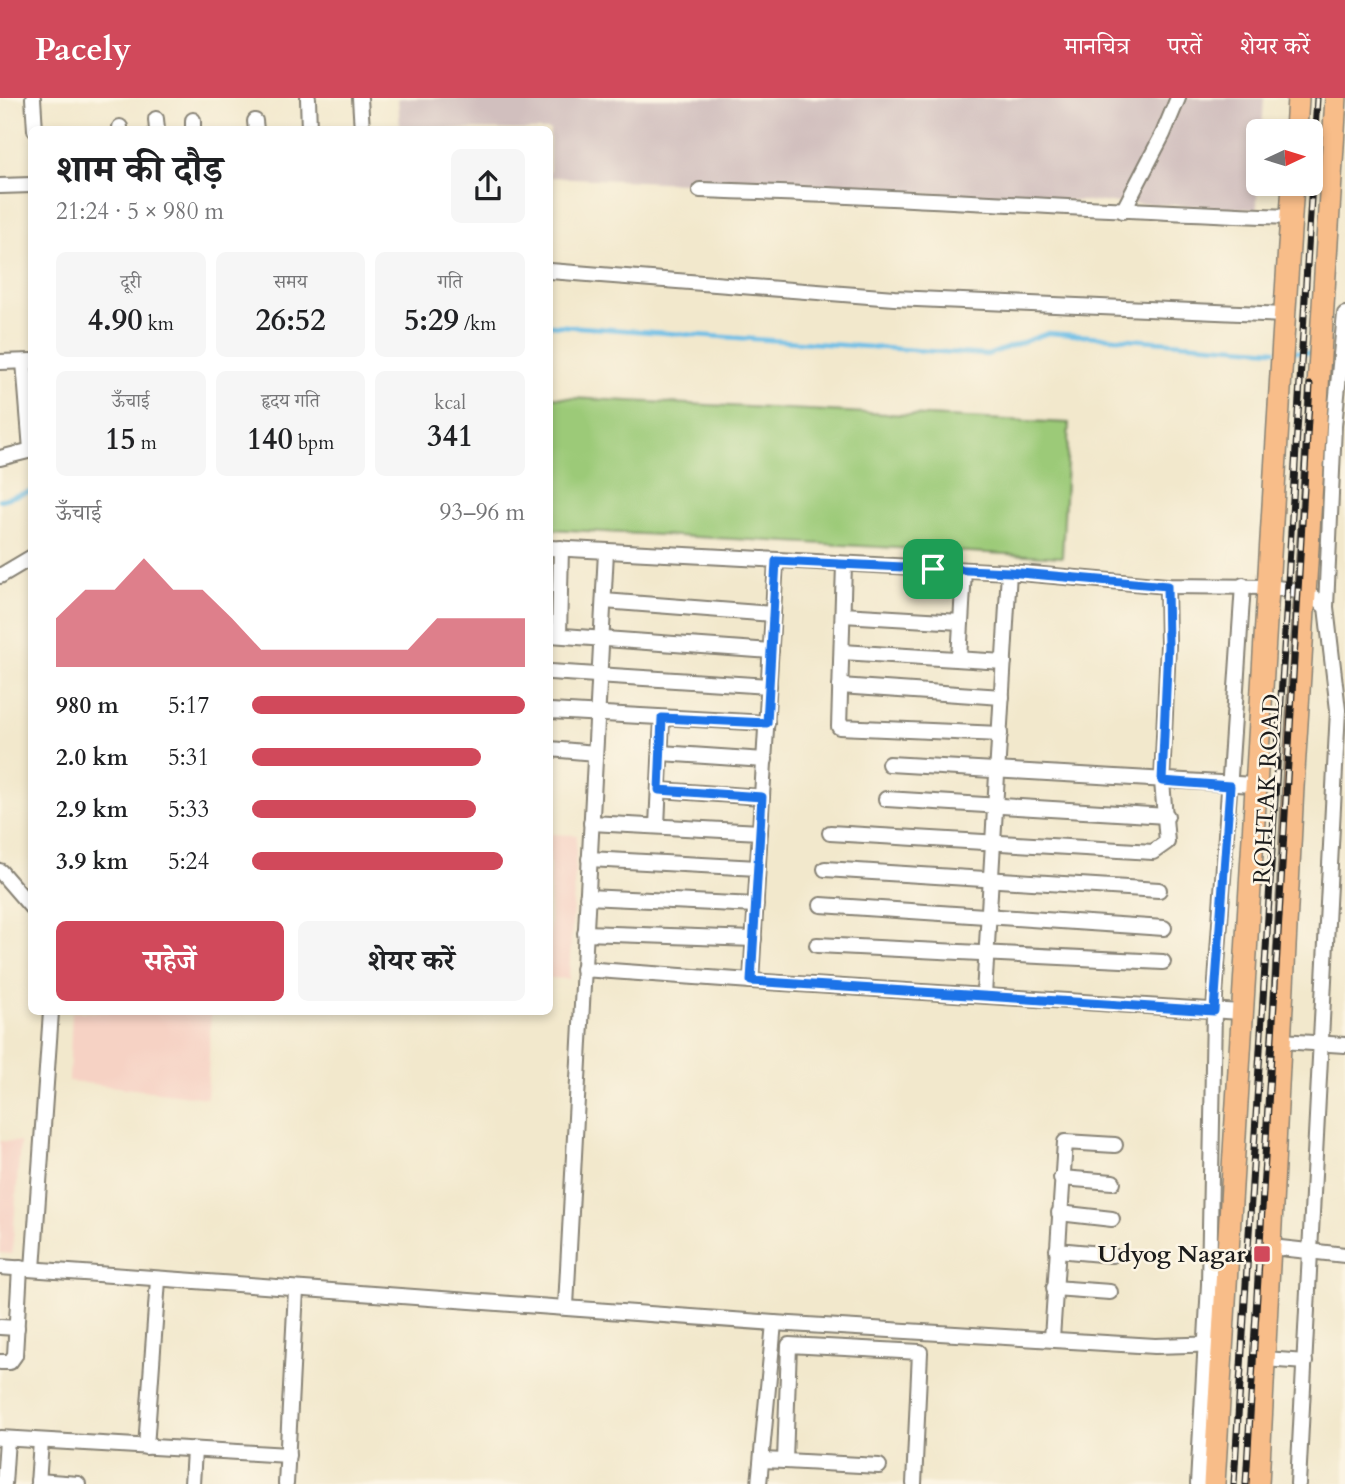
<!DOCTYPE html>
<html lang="hi">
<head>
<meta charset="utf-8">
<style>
  :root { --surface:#fff; --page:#f6f6f6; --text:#202124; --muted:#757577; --accent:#d1495b }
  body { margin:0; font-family:Cardo,"Noto Serif Devanagari",serif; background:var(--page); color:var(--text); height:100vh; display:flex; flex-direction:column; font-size:26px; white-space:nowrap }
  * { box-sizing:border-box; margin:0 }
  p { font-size:23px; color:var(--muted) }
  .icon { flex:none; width:38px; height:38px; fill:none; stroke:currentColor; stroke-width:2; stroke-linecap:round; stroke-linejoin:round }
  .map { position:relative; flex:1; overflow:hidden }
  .panel { position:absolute; left:28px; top:28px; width:525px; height:889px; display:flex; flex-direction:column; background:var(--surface); border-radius:10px; box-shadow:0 4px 10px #0003 }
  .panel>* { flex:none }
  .needle { width:46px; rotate:86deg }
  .buttons { position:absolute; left:1246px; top:21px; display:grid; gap:14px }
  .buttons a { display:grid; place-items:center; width:77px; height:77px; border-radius:10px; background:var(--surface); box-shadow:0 4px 10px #0003; font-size:35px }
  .pin { position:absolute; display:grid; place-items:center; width:60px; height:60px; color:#fff; margin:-30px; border-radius:14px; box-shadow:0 4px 10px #0006 }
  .round { display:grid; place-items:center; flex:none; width:74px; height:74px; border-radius:10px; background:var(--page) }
  .summary { display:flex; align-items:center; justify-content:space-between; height:119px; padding:0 28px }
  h1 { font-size:38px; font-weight:700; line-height:52px }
  .stats { display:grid; grid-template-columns:repeat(3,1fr); gap:10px; height:119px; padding:7px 28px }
  .stats div { display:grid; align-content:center; border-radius:10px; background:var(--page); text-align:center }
  .stats b { font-size:30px; font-weight:700 }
  .stats small { font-size:19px; font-weight:400 }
  .stats p { font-size:19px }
  .chart { height:196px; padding:14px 28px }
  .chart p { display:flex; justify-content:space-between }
  .chart svg { width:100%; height:126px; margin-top:7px; fill:var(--accent); opacity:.7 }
  .cta { display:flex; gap:14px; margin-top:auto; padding:14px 28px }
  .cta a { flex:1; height:80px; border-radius:10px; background:var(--accent); color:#fff; font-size:28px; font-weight:700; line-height:80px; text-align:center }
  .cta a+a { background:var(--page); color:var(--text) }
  ul { padding:0 28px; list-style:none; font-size:23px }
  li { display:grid; grid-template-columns:112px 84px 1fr; align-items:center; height:52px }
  li i { height:18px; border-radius:9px; background:var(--accent) }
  header { display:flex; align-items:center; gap:42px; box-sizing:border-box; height:98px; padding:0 35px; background:var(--accent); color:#fff }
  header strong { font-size:33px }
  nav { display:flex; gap:38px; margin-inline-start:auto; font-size:24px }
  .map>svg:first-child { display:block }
  .built { fill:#f6d2c4 }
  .industrial { fill:#d1bfbe }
  .green { fill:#9cca78; stroke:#5c734a; stroke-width:2 }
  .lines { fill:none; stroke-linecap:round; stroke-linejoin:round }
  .stream { stroke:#6abde6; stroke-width:4.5 }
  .minor-casing { stroke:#878274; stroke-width:18 }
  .highway-casing { stroke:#878274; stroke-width:24 }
  .minor { stroke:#fff; stroke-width:14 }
  .highway { stroke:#f8bd89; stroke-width:21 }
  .rail-casing { stroke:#1c1c1c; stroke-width:7 }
  .rail { stroke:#fcf5e5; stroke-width:4.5; stroke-dasharray:13; stroke-linecap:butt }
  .route-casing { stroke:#fff; stroke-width:14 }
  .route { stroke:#1a73e8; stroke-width:9 }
  .poi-dot { fill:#d1495b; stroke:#fcf5e5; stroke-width:2.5 }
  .labels { text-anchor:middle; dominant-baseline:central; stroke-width:5; stroke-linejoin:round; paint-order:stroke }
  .street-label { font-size:24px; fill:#1c1c1c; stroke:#fcf5e5 }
  .poi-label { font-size:24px; font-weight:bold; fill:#1c1c1c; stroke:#fcf5e5; text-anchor:end }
</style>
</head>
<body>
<header>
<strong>Pacely</strong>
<nav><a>मानचित्र</a><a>परतें</a><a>शेयर करें</a></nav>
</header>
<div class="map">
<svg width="1345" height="1386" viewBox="0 0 1345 1386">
  <rect width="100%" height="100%" fill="#fcf5e5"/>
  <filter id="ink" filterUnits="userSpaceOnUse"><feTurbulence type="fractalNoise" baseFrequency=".0143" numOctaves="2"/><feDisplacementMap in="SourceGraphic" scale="14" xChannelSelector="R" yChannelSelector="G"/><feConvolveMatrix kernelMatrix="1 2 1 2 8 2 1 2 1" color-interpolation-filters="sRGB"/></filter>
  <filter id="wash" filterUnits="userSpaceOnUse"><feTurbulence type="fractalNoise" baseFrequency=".00686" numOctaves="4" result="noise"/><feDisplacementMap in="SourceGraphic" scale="28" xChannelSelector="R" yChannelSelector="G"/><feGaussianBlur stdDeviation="1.57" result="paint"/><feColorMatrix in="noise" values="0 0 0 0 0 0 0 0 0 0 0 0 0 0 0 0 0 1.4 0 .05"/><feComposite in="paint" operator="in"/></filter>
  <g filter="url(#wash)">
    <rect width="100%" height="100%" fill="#f2e8cc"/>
    <g class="built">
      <path d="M550 736 577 737 569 881 550 880Z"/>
      <path d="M72 914H211L207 1000 69 983Z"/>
      <path d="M0 1043 20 1044 12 1156 0 1155Z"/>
    </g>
    <path class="industrial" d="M398 0H1264L1262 33H1258L1257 111 550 79V32L400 31Z"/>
    <path class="green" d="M550 299 1069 325 1062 459 550 431Z"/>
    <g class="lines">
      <g class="stream">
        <path d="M550 227 987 257 1048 235 1275 252"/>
        <path d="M1287 253 1313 255"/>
        <path d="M0 402 32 393"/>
      </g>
    </g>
  </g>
  <g filter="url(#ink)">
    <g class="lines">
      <g class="minor-casing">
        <g id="minor">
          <path d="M33 0 35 32"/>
          <path d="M308 0 309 32"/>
          <path d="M360 0 362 32"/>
          <path d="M156 21 157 32"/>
          <path d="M193 22V32"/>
          <path d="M255 23 256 32"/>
          <path d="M120 29V32"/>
          <path d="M0 88 32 87"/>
          <path d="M700 92C897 98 1094 112 1291 119"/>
          <path d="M1123 113 1163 36 1178 0"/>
          <path d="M550 173 894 200 1284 217"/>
          <path d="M0 264 32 263"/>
          <path d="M24 264 31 352"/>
          <path d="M0 360 32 352"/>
          <path d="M550 450 1009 474 1167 488 1269 489 1306 494 1326 509"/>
          <path d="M776 463 751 883 1241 914"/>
          <path d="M844 466 839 629 1000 636"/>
          <path d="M0 478 32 459"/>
          <path d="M604 503 773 516"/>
          <path d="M843 517 961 524"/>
          <path d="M550 537 771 553"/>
          <path d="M559 537 561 450"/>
          <path d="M842 554 1004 564"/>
          <path d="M959 561 964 472"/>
          <path d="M550 574 769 588"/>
          <path d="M840 588 1002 599"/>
          <path d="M550 613 767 625"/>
          <path d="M550 651 595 655"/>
          <path d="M661 655 765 662"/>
          <path d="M889 666 1254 687"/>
          <path d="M659 692 762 699"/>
          <path d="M886 701 1167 718"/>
          <path d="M591 725 760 734"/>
          <path d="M657 728 662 620"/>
          <path d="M830 735 1153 754 1167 744 1162 683 1168 547 1167 488"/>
          <path d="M589 761 758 770"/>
          <path d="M825 771 1159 792"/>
          <path d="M0 773 32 810"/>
          <path d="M587 799 756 807"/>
          <path d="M821 807 1164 830"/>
          <path d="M585 835 754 841"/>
          <path d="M817 847 1163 864"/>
          <path d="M583 871 751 883"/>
          <path d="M984 897 1009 474"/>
          <path d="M1281 943 1345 947"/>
          <path d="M1061 1080 1113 1084"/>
          <path d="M1059 1115 1112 1121"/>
          <path d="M1271 1149 1345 1157"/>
          <path d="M1057 1152 1112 1157"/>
          <path d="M0 1169 774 1225 1155 1248 1222 1246"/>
          <path d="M33 1171 51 914"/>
          <path d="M1054 1190 1110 1194"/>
          <path d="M566 1208 606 454"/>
          <path d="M0 1229 17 1230"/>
          <path d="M1052 1240 1065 1044 1115 1047"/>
          <path d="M1265 1261 1305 1264"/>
          <path d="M0 1264H10L15 1257 20 1170"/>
          <path d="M0 1340 288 1357"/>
          <path d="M146 1349 158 1182"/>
          <path d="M762 1362 785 1363 789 1247 920 1254 914 1386"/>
          <path d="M785 1363 879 1368"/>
          <path d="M38 1383 78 1386"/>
          <path d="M4 1386 7 1341"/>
          <path d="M38 1386 41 1343"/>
          <path d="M192 1386 194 1352"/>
          <path d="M286 1386 296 1192"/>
          <path d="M759 1386 774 1225"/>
          <path d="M1198 1386 1209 1186 1214 913 1243 487"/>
          <path d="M1298 1386 1338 612 1326 509 1334 328 1345 216"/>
        </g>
      </g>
      <g class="highway-casing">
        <g id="highway">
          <path d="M1296 33 1298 0"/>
          <path d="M1214 1386C1239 952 1265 519 1293 86"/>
          <path d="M1258 1386 1293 689 1336 0"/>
        </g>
      </g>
      <use href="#minor" class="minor"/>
      <use href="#highway" class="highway"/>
      <g class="rail-casing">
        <g id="rail">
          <path d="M1234 1386 1317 0"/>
          <path d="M1246 1386 1310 287"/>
        </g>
      </g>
      <use href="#rail" class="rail"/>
    </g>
  </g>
  <g class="lines" filter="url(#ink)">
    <g class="route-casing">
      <path id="route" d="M776 463 1009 474 1167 488 1168 547 1162 683 1230 688 1214 913 751 883 762 699 659 692 662 620 767 625Z"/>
    </g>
    <use href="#route" class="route"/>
  </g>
  <rect class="poi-dot" x="1253" y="1147" width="18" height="18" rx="3.5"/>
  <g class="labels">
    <g class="street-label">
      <text transform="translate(1267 691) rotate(-87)">ROHTAK ROAD</text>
    </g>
    <g class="poi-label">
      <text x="1246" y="1156">Udyog Nagar</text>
    </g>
  </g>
</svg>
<div class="buttons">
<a><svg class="needle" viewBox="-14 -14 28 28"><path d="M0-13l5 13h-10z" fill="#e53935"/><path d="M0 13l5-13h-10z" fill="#757577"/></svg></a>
</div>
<div class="pin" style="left:933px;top:471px;background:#1e9e55"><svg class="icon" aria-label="arrive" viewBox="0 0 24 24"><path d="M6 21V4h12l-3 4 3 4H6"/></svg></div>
<section class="panel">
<div class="summary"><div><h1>शाम की दौड़</h1><p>21:24 · 5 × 980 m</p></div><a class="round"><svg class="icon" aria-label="share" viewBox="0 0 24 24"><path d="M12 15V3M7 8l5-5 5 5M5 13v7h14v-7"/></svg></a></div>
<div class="stats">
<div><p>दूरी</p><b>4.90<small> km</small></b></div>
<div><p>समय</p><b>26:52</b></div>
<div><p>गति</p><b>5:29<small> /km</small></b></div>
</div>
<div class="stats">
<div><p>ऊँचाई</p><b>15<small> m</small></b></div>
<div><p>हृदय गति</p><b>140<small> bpm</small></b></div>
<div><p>kcal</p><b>341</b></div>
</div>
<div class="chart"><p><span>ऊँचाई</span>93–96 m</p>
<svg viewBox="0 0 160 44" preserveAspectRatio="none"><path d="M0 44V27L10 17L20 17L30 6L40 17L50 17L60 27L70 38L80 38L90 38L100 38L110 38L120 38L130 27L140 27L150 27L160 27V44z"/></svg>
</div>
<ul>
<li><b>980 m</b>5:17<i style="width:100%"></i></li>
<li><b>2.0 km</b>5:31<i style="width:84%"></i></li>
<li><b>2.9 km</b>5:33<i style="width:82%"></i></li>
<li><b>3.9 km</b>5:24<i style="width:92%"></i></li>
</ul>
<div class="cta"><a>सहेजें</a><a>शेयर करें</a></div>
</section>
</div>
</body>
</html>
